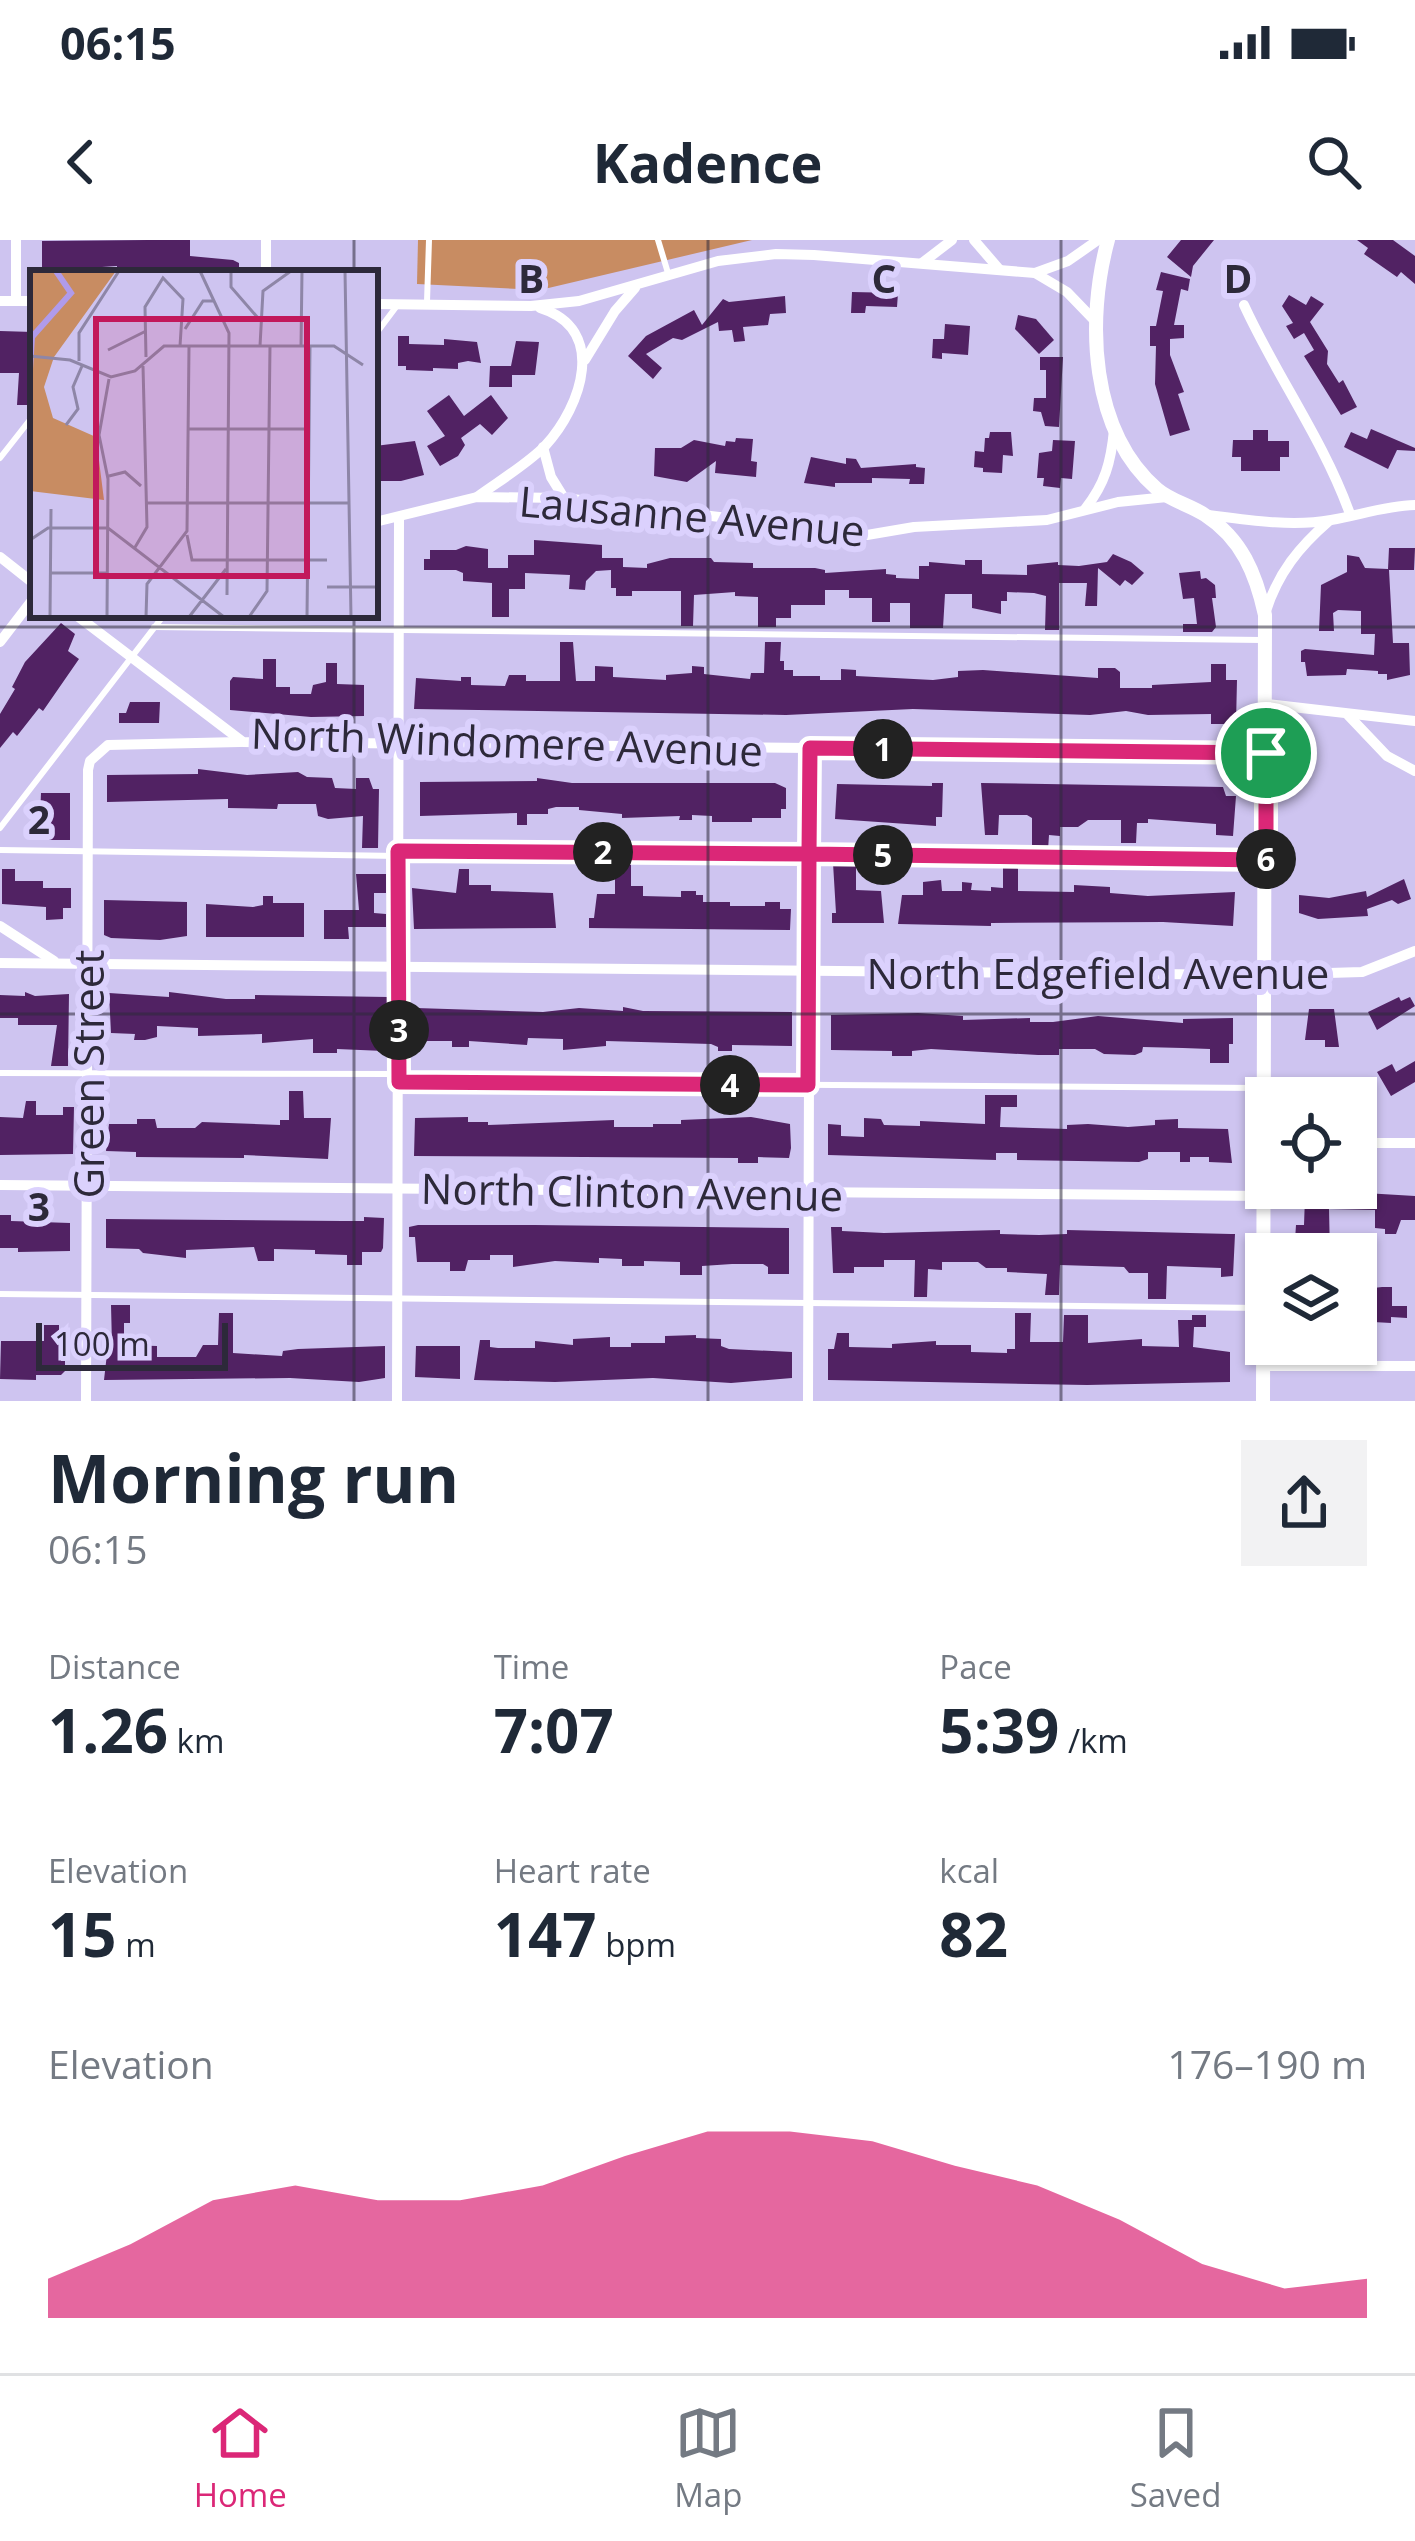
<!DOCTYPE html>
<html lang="en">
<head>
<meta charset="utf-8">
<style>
  :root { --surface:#fff; --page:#f2f2f3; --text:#1f2937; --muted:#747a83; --line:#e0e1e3; --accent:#db2777 }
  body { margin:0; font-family:"Open Sans",sans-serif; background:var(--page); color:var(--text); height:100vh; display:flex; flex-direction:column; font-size:45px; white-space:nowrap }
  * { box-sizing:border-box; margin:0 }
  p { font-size:39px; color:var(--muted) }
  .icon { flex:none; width:66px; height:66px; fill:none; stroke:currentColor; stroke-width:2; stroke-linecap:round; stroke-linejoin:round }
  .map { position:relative; height:1161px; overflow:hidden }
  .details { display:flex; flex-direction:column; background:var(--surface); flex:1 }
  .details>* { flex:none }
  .fabs { position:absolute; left:1245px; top:837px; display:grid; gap:24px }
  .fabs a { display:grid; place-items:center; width:132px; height:132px; border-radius:0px; background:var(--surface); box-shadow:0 3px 9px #0004; font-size:60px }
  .scale { position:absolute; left:36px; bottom:30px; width:192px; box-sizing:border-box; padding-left:12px; border:6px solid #2d293a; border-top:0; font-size:33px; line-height:42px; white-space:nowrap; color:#2d293a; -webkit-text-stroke:9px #dbd1fd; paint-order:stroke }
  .pin { position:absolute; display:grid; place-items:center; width:102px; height:102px; color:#fff; margin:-51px; border:6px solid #fff; border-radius:50%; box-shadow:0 3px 12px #0007 }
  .km { position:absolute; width:60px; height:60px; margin:-30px; border-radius:50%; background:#222; color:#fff; font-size:33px; line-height:60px; text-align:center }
  .round { display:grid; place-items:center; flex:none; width:126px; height:126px; border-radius:0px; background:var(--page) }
  .headline { display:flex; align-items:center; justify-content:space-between; height:204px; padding:0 48px }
  h1 { font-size:66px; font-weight:700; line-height:90px }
  .metrics { display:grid; grid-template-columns:repeat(3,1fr); gap:18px; height:204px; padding:12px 48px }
  .metrics div { display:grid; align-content:center }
  .metrics b { font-size:60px; font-weight:700 }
  .metrics small { font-size:33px; font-weight:400 }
  .metrics p { font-size:33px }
  .chart { height:336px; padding:24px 48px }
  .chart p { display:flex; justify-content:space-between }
  .chart svg { width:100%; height:216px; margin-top:12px; fill:var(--accent); opacity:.7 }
  .status { display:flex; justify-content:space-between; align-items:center; height:84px; padding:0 60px; background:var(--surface); direction:ltr }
  .status svg { height:33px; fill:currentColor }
  header { display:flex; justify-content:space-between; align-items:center; height:156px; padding:0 48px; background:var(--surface); font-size:54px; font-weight:700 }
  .dock { display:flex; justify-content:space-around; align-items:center; height:168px; border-top:3px solid var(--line); background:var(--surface); font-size:33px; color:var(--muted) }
  .dock a { display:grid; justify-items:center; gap:6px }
  .dock .current { color:var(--accent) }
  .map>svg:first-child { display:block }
  .green { fill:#c88c62 }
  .building { fill:#512263 }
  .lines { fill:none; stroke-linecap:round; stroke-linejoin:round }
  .service { stroke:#fff; stroke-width:6 }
  .minor { stroke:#fff; stroke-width:10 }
  .tertiary { stroke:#fff; stroke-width:14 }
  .route-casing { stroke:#fff; stroke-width:24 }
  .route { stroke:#db2777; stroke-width:15 }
  .grid { fill:none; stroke:#2d293a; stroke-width:3; stroke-opacity:0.55 }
  .labels { text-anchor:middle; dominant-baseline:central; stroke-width:12; stroke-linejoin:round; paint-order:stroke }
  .street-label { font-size:42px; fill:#2d293a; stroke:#dbd1fd }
  .inset-river { fill:none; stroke:#b09beb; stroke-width:6 }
  .inset-road { fill:none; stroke:#8e86a7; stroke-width:3 }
  .view { fill:#c2185b; fill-opacity:0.15; stroke:#c2185b; stroke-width:6 }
  .inset-edge { fill:none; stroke:#2d293a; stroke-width:6 }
  .grid-label { font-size:39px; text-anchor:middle; font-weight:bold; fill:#2d293a; stroke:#dbd1fd; stroke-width:12; stroke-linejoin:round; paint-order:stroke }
</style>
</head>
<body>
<div class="status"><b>06:15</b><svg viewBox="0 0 49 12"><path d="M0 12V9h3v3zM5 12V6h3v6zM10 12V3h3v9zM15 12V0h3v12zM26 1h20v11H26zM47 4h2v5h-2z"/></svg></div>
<header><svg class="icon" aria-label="back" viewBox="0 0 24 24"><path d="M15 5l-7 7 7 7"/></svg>Kadence<svg class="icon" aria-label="search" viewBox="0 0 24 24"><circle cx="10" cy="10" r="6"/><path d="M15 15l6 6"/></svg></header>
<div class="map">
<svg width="1415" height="1161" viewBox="0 0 1415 1161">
  <rect width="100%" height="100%" fill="#cec4f0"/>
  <path class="green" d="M418 0H752L540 50 417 44Z"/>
  <g class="building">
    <path d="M147 0H190V16L233 20 239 23V33L117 32V26L42 31V1Z"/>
    <path d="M1181 0H1214L1193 26 1191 37 1167 17Z"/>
    <path d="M1357 0H1393L1415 16V44L1401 32 1397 37 1364 14 1368 8Z"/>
    <path d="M1161 32 1190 39 1188 51 1181 49 1174 85H1184V98L1170 99V115L1184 152 1178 154 1190 190 1170 196 1155 144 1156 106H1150V86H1156L1163 51 1156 50Z"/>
    <path d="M852 52 898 53 897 67 866 66 865 73H851Z"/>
    <path d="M1289 55 1306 65 1311 56 1324 64 1310 82 1328 111 1327 124 1339 143 1343 140 1357 167 1341 175 1304 116 1314 110 1304 93 1294 99 1286 86 1293 83 1282 66Z"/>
    <path d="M785 56 786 73 770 74 768 85 743 87 745 101 734 102 732 90 719 91 718 82 682 100 673 98 646 114 662 128 653 139 628 116 646 96 694 70 702 85 723 59 729 62Z"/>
    <path d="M1018 75 1036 79 1054 100 1039 114 1015 89Z"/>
    <path d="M945 84 970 86 968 115 942 113V119L932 118 933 99H944Z"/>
    <path d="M0 91 33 92 31 165H17L19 133H0Z"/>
    <path d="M398 96H409V104L444 105V99L477 102 481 123 468 121 458 123V129L433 128V131L406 130V126H398Z"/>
    <path d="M516 101 539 102 535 135H512V147H489L490 126H511Z"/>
    <path d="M1040 117H1063L1059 187 1045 186 1041 172 1033 171 1034 158H1046V130H1040Z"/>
    <path d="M449 155 464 176 491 155 508 178 492 195 480 184 461 198 465 205 458 216 440 226 427 206 445 196 427 171Z"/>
    <path d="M1371 189 1415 208V211L1397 210 1388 229 1344 207 1351 192 1367 199Z"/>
    <path d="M1253 190H1268V201H1289V217H1280V231H1241V217H1232L1233 200H1253Z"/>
    <path d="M990 192H1011L1013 216 1003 215 1002 233 983 232V228L974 227 975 211 984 212 985 198H989Z"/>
    <path d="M736 198 753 199 751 221 757 222 756 237 715 233 716 221 687 242 654 236 655 208H681L694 200 725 206 726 201 735 202Z"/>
    <path d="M1053 200 1075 201 1072 239 1061 238 1060 248 1043 246 1044 238H1037L1039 213 1052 211Z"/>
    <path d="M415 201 424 235 401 241H375V206Z"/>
    <path d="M811 217 846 224V218L856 219 861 228 916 224V227L925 228 924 244H909L910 239 872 238V243H835V247L804 243Z"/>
    <path d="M534 300 602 305V318H623V327L647 328V324L670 318H711L714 322 753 323V328H815L825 330V333L886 329V334L896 335V338L919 339V326H929V322L965 325V320H982V334L1027 335V325L1058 322V325L1079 326 1107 322 1113 314 1131 322 1144 333 1132 345 1125 340 1120 346 1098 328 1097 366H1085L1087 343H1059V390H1045L1046 356 1034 353 1007 352V361H1001V374L972 368V354H945L943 388H910V363H890V382H872V358H849V350H825V365H791V378H776V387H758V357L735 356V352L694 355 693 386H681V351H632V356H616V348H611V330L596 331 586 341 585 350 569 349 570 335 525 333V349H509V377H492V343L463 341V333L456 330H424V319H430V310H456L466 306 488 309V328H508V315H534Z"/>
    <path d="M1389 308H1415L1414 330H1389L1393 403H1409L1410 435 1387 440V434H1378V431L1347 429 1346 435 1307 436 1305 422H1301V411L1305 409 1374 415 1375 394H1361V371L1338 370 1333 373 1334 391H1319L1321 345 1347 332V315L1359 317 1365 328 1388 329Z"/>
    <path d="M1200 331 1201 339 1206 338 1215 345 1216 358H1212L1216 387 1212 392H1183V384H1197L1194 358 1183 359 1179 333Z"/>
    <path d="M61 383 75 394 68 411 79 419 43 471 39 468 17 496 13 492 0 508V474L15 449 12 447 25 422Z"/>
    <path d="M560 402H573L576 441H595V426L613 427V437L666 440V435L692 433V426L704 427V434L750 439 751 433H764L765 402H781L780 421H784V430H793V436H820V440H841V429L856 430V436L933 440 958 437V431L983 430 1098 438V428H1115L1120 432V448H1152V445L1211 442V424H1226V440H1237L1236 484H1211V474L1148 475 1126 471 1090 475 913 469 786 475 414 469 416 438 461 441V437H471V445L505 446 509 435H526V441H560Z"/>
    <path d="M263 419H276V447H290V454H311L313 445 326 442V423H337V444L364 445V476L311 477 230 470V441L233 437 263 439Z"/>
    <path d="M130 462H160L159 483H119V473H126Z"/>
    <path d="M198 529 247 535 298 532 307 537 332 538 335 548 356 549V538H369L373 549H379L378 608H362L363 576 328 579 318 576 316 564H278L277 569 228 568V559L107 562V535L198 534Z"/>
    <path d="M537 538 572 543H775L786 548V569H781V578H752V582H712V576L692 575V580H679L680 576 622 578V574L579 570V567H556L548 569V574H527V585H517V573L420 576V542L537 541Z"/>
    <path d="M932 543H943L942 577H936V586L835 579 837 544 932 546Z"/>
    <path d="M981 543 1223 547 1226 556H1236L1233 596 1216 595V584L1148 579V583H1137L1136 603H1121V580H1088L1078 587H1060V596L1049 595 1048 610 1032 609V578L1027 575H999L998 595H985Z"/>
    <path d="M41 553H70V600H39Z"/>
    <path d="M615 621H631V646H643V656L681 657V651H696V655H703V662H730V666H765V662H780V669H791L790 690 589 688V678H594L597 654H615Z"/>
    <path d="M833 623H856V650L881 651 884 683H832V673H836Z"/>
    <path d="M1003 625H1018V651L1074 652V645L1110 647V653L1148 656 1235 652 1233 686 1163 682 991 683V686L898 684 902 655H923V642L941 640 942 651H962V642L972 643 971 650 991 651V647L1003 648Z"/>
    <path d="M2 629H15V641H43V648H71V668H63V679L46 680V667L2 664Z"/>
    <path d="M459 629H469V645H491V651L553 653 556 688 414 689 412 648 456 653Z"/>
    <path d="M356 634H386V653H374V673L386 674V687H348L349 699H324V670H359Z"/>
    <path d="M1404 639 1411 659 1398 664 1392 660 1367 669 1368 676 1318 679 1299 673V655L1329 658 1366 651 1367 657Z"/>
    <path d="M263 656H273V663H304V697H206V664L253 667 263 665Z"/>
    <path d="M104 660 187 662V696L160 700 111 698 104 695Z"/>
    <path d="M25 752 35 756 69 754 68 826H51L57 785H18V778H0V755L25 756Z"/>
    <path d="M169 752 226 759H255V755L388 757V807L384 811 337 809V813H313V799L262 803V794L198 796V788L157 786V797L145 800H134L135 794 111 793 109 753 169 757Z"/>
    <path d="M1399 757 1401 761 1410 757 1415 766 1377 790 1368 772Z"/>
    <path d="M623 767 643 771 792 772V806L732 805V811H718V807L711 804 606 801V806L563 810V799L528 798 527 805 469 801V807H452V801H421L416 779V768L543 772 579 768 623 771Z"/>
    <path d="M1309 769H1334L1339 807H1325V800H1305Z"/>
    <path d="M918 773 963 776V780L1030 778V782H1053L1098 776 1183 783V779L1233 778V804H1229V823H1210V809L1183 808 1143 807 1142 812 1135 815 1104 814 1095 809H1059V815H1038L931 809 912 811V816H892V811L831 810V775Z"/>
    <path d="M1415 821V842L1391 856 1377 832 1392 824 1396 832Z"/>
    <path d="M289 851H303L304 878H331L328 919 244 915V918L136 917V912L106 911 109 884H137V879H155L157 888H195L202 882 280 885V880H289Z"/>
    <path d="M985 855H1017V867H1001L1000 887 1067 889V885L1088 884 1128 887 1155 885V880L1178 879V888L1228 889 1232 923 1209 922V917H1190V922H1180V912H1148V919L1139 922 1017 920V913H996V920L828 915V884L841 885V896L864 897V878L881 879 884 885 920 886V881L985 884Z"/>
    <path d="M26 861H36V875H63V867H74L73 914 0 915V877L23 878Z"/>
    <path d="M468 877V882H488V885L614 880V887H653V884H681V880L751 877 790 884 791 908 789 918 758 917V923H738V918L414 916 415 878Z"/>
    <path d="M1314 950 1415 956V980H1401L1396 994H1385V989L1375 988V970L1329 969 1330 1014H1312L1314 1001 1295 1000 1296 985H1304L1305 957 1314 955Z"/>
    <path d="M0 975H11V981L70 983V1011L18 1012V1008H0Z"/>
    <path d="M364 977 384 978 383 1008 381 1012H362V1025H347V1015L315 1014V1010L274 1009V1021H258L254 1007 186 1010V1018L143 1013 139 1009 106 1008V979L342 981H364Z"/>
    <path d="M535 985 789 988V1034H768V1027L763 1024H732L702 1026V1035H680V1022L644 1021V1026H622V1019L599 1018V1023L555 1021 513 1027V1015H490V1020H468L465 1031H450V1022H417L415 997H409V987L418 985Z"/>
    <path d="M831 987H842V991L884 993 1000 990V994L1039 995 1067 994V990L1231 994H1235L1233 1036 1221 1037V1028L1167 1026 1166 1059H1148V1033H1129L1124 1027 1060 1025 1059 1055H1045L1047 1034 1007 1032V1028H986L978 1022H942V1030L928 1029 927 1057H914L915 1020H884V1027H854V1033H833Z"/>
    <path d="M1382 1047H1392V1066H1407V1078L1391 1077V1083L1356 1081V1050Z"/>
    <path d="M111 1065H130V1083H124V1105L157 1106V1117H196L203 1105H218L219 1073H233V1113L282 1116 283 1111 298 1109 385 1106V1138L359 1142 290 1138 104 1140 108 1105H112Z"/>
    <path d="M1015 1073H1031L1030 1102H1063L1064 1075H1088V1103L1142 1099V1106L1179 1107 1178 1080H1192V1075H1206V1087H1194L1193 1107 1230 1112V1142L1087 1145 828 1140V1109H834L837 1093H849V1107L892 1108V1104L936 1101V1105H971V1112L1007 1113V1109H1015Z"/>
    <path d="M44 1085H59V1090H64L61 1121H65V1131L61 1135H36V1140L0 1139 1 1101H44Z"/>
    <path d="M696 1095V1098L721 1099V1106L729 1109 792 1112V1138L731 1143 653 1138 555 1142 474 1140 480 1100H490V1107L498 1108H535V1101L573 1105V1099L610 1097V1107H631V1103H665V1096Z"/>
    <path d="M416 1106H460V1139L415 1137Z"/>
  </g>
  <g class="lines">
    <g class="service">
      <path d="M658 0 668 33"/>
      <path d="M427 62 429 0"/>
      <path d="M375 95 396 67"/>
      <path d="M0 218 33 176"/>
      <path d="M154 387 1262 400"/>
      <path d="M0 588 164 375"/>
      <path d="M0 610 399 616"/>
      <path d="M399 611 1265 620"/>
      <path d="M0 833 395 834"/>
      <path d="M399 842 1260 848"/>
      <path d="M0 1054 1262 1068"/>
    </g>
    <g class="minor">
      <path d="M974 0 999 29"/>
      <path d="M922 23 952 0"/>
      <path d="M266 33V0"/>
      <path d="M1035 33 1068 21 1098 0"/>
      <path d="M0 61H33"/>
      <path d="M16 61V0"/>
      <path d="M375 64 531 66 579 61 718 21 776 14 814 15 1035 33 1067 52 1095 81"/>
      <path d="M1244 65C1277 137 1323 199 1350 274"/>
      <path d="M585 120 615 71 635 48"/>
      <path d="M543 207 551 237 564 258"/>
      <path d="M477 257C499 241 526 225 545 206 582 166 608 89 540 68"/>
      <path d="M1085 269C1105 244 1111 222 1114 190"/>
      <path d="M1208 275C1247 280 1292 287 1331 280 1360 275 1385 266 1415 265"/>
      <path d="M375 282 477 257 564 258 867 295 914 287 1047 280 1118 262 1167 257"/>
      <path d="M0 317 33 343"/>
      <path d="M1266 371C1278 333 1299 307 1329 281"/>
      <path d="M76 375 243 502 1266 513"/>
      <path d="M0 402 33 359"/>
      <path d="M1267 464 1415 481"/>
      <path d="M1348 475 1387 516 1415 531"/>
      <path d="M0 686 54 721"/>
      <path d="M0 723 1264 735 1362 732 1415 711"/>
      <path d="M1356 903H1415"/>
      <path d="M0 945 1264 956"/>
      <path d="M1263 1126H1415"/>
      <path d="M86 1161 88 530 90 521 108 505 240 502"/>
      <path d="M397 1161 399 279"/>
      <path d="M808 1161 810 508"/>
    </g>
    <path class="tertiary" d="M1108 0C1086 80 1090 191 1157 249 1171 261 1190 265 1205 275 1242 299 1256 334 1265 375L1263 1161"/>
  </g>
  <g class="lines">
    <g class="route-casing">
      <path id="route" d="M1266 513 810 508 809 614 398 611 399 842 808 845 809 614 1266 620V513"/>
    </g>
    <use href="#route" class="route"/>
  </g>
  <path class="grid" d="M354 0V33M708 0V1161M1061 0V1161M354 375V1161M0 387H1415M0 774H1415"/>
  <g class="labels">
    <g class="street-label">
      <text transform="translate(692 275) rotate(5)">Lausanne Avenue</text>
      <text transform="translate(507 501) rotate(2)">North Windomere Avenue</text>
      <text x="1098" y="732">North Edgefield Avenue</text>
      <text transform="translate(87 834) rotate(-90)">Green Street</text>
      <text transform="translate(632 951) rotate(1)">North Clinton Avenue</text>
    </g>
  </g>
  <g transform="translate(30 30)">
    <rect width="348" height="348" fill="#cec4f0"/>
    <path d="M0 1H86L24 87 14 117 23 148 66 167 74 230 0 221Z" fill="#c88c62"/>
    <path class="inset-river" d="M0 99 2 67 41 23 26 1"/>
    <path class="inset-road" d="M170 1 199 63 197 325M201 1V17L228 48M315 1 321 347M155 59 173 31H184M230 76 233 21 261 1M271 77 272 1M78 80 116 61M0 86 40 90 81 107 105 101 134 76H304L333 95M116 87 115 37 133 8 153 29 150 76M49 91V63L89 1M36 155 48 139 43 117 52 96M158 159H279M79 206 95 202 111 216M117 233H318M157 265 162 290H297M0 270 18 258H78L194 347M104 279 117 257 113 96M21 303H77M297 317H348M20 347 21 239M77 347 78 209 69 165 79 109M116 347 117 314 157 261 159 77M159 347 196 299M219 347 237 321 240 76M277 347 280 77"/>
    <path class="view" d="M66 49H277V306H66Z"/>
    <rect width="348" height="348" class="inset-edge"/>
  </g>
  <g class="grid-label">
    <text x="531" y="53">B</text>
    <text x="884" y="53">C</text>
    <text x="1238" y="53">D</text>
    <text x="39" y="594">2</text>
    <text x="39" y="981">3</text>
  </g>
</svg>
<div class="fabs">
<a><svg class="icon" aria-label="locate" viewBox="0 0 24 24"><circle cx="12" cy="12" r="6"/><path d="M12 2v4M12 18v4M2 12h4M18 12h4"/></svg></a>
<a><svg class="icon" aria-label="layers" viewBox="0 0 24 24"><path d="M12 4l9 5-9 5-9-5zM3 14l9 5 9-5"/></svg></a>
</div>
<div class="scale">100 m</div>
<div class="pin" style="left:1266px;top:513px;background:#1e9e55"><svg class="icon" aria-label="arrive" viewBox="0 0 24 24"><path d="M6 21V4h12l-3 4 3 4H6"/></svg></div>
<b class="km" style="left:883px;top:509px">1</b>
<b class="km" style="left:603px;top:612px">2</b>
<b class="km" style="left:399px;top:790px">3</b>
<b class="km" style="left:730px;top:845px">4</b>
<b class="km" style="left:883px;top:615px">5</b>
<b class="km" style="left:1266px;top:619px">6</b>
</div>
<section class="details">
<div class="headline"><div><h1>Morning run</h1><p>06:15</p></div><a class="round"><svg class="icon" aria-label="share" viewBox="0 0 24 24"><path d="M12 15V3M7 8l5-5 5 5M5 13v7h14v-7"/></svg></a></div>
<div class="metrics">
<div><p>Distance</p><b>1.26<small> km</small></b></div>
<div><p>Time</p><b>7:07</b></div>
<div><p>Pace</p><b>5:39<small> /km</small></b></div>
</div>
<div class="metrics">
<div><p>Elevation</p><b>15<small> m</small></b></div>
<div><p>Heart rate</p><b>147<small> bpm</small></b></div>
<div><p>kcal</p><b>82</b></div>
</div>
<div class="chart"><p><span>Elevation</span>176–190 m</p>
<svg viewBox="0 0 160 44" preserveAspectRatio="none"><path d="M0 44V36L10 29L20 20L30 17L40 20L50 20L60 17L70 11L80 6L90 6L100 8L110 13L120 17L130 24L140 33L150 38L160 36V44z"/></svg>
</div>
</section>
<nav class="dock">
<a class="current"><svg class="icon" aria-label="home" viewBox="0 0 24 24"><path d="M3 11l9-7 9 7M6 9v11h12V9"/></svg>Home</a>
<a><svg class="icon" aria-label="map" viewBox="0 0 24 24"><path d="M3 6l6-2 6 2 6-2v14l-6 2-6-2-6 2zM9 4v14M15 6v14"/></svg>Map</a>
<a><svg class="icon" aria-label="saved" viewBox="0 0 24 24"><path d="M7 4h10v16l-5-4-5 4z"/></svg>Saved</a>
</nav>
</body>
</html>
